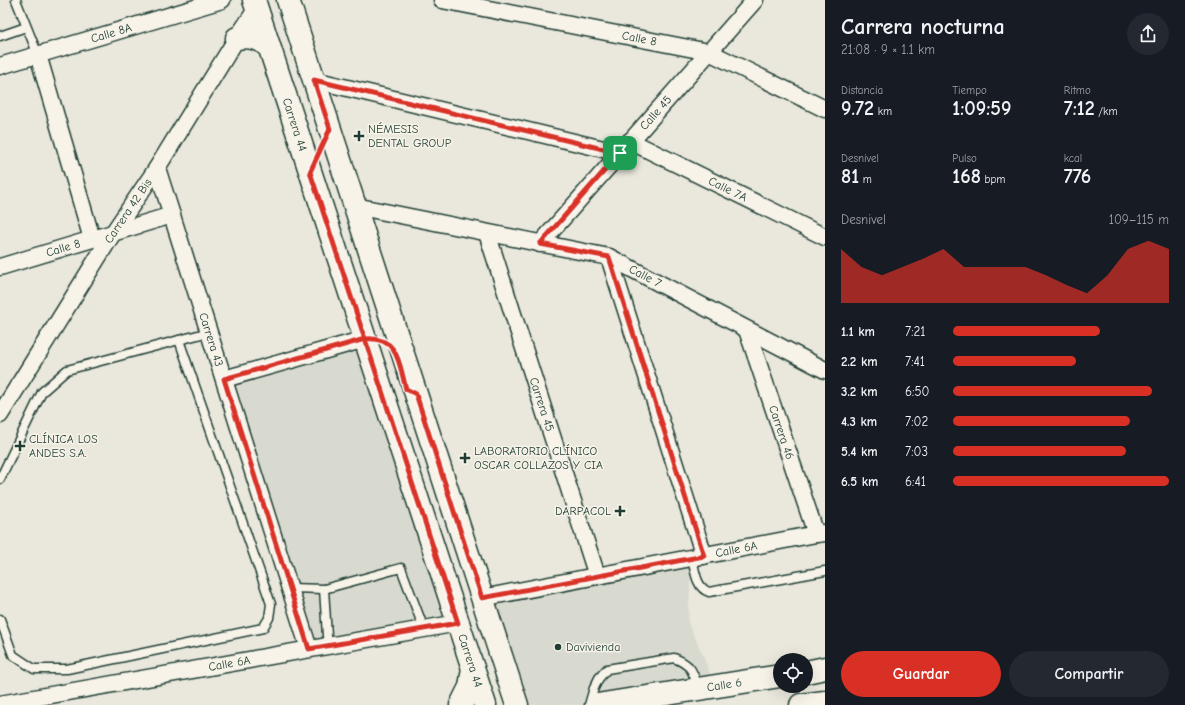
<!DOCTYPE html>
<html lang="es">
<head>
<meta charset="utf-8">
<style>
  :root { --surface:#171b24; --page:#242831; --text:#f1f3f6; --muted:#9ea1a6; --accent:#d93025 }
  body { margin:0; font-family:"Comic Neue",sans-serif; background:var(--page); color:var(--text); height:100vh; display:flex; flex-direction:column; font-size:15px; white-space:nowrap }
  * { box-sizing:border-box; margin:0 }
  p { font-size:13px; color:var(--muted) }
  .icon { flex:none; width:22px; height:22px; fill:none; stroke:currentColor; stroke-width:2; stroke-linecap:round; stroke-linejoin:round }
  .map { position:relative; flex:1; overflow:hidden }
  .sheet { display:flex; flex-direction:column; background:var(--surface); width:360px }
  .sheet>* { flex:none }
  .buttons { position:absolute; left:773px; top:653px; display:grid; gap:8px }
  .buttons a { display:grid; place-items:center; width:40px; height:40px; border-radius:50%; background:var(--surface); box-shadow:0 4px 16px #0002; font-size:20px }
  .pin { position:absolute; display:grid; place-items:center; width:34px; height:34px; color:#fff; margin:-17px; border-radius:8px; box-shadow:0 2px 6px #0006 }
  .round { display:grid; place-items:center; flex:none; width:42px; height:42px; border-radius:21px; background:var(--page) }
  .headline { display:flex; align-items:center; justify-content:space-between; height:68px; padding:0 16px }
  h1 { font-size:22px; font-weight:800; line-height:30px }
  .stats { display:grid; grid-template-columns:repeat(3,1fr); gap:6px; height:68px; padding:4px 16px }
  .stats div { display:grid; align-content:center }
  .stats b { font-size:20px; font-weight:800 }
  .stats small { font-size:11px; font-weight:400 }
  .stats p { font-size:11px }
  .chart { height:112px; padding:8px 16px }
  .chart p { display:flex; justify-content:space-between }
  .chart svg { width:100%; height:72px; margin-top:4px; fill:var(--accent); opacity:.7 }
  .button { display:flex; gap:8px; margin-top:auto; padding:8px 16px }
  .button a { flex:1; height:46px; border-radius:24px; background:var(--accent); color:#fff; font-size:16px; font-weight:800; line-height:46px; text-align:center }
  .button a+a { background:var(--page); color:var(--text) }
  ul { padding:0 16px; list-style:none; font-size:13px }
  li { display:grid; grid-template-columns:64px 48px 1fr; align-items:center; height:30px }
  li i { height:10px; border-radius:5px; background:var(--accent) }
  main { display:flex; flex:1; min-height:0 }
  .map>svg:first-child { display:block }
  .built { fill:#d9dacf }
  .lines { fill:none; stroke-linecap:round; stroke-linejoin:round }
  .service-casing { stroke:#1f3d34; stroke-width:11 }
  .minor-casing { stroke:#1f3d34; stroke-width:19 }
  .secondary-casing { stroke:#1f3d34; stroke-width:25 }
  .service { stroke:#f7f3e8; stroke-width:8 }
  .minor { stroke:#f7f3e8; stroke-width:16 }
  .secondary { stroke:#f7f3e8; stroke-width:22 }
  .route-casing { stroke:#fff; stroke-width:8 }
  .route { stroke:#d93025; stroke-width:5 }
  .poi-dot { fill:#1f3d34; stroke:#f7f3e8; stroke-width:1.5 }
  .labels { text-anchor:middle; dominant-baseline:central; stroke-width:3; stroke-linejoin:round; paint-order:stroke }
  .street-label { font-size:12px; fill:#1f3d34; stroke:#f7f3e8 }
  .poi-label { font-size:12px; fill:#1f3d34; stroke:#f7f3e8; text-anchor:start }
</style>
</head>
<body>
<main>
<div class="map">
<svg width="825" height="705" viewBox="0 0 825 705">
  <rect width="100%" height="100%" fill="#eae8dd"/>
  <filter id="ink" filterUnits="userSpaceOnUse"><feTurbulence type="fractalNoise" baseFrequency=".025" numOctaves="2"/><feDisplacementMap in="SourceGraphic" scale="8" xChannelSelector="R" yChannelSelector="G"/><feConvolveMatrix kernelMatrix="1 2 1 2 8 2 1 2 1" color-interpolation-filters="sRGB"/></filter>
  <g filter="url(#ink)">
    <g class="built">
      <path d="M365 339 458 623 309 649 224 379Z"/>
      <path d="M692 558 688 623 704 657 714 687 597 705H517L482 598Z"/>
    </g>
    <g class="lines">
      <g class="service-casing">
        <g id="service">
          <path d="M16 0 38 55"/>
          <path d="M0 36 26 27"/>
          <path d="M0 479 42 392 67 370 209 332"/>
          <path d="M692 558C695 570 696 588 709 592L825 571"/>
          <path d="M290 588 324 589"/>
          <path d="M0 619 13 655 34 669H67L263 628 269 618 271 604 179 340"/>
          <path d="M329 646 327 636 324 589 401 568 424 629"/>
          <path d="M589 705 594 688 599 678 607 669 674 658C692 665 693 672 698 688"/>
        </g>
      </g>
      <g class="minor-casing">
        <g id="minor">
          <path id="s1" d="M442 0 709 52 825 109"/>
          <path d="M38 55 92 239"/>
          <path id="s2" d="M0 66 222 0"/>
          <path d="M314 80 620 153"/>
          <path id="s3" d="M630 141 825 237"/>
          <path id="s4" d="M157 168 309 649"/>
          <path id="s5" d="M355 206 609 257 825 370"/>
          <path id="s6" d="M487 233 597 576"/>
          <path id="s7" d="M540 244 755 0"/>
          <path d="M609 257 704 556"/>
          <path id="s8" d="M0 267 172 215"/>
          <path id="s9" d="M747 330 816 534"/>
          <path d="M224 379 365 339"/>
          <path id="s10" d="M0 415 113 233 157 168 237 38 257 8"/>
          <path id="s11" d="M482 598 816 534 825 533"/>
          <path id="s12" d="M0 704 458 623"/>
        </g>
      </g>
      <g class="secondary-casing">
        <g id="secondary">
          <path id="s13" d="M254 0 485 705"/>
          <path d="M288 0 517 705"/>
          <path d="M237 38C250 36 259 38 269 47"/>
          <path d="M806 672 825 668"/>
          <path d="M461 705 470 687 473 668"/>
          <path id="s14" d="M597 705 780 676"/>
          <path d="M801 705 825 702"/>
        </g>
      </g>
      <use href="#service" class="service"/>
      <use href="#minor" class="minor"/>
      <use href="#secondary" class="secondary"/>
    </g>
  </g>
  <g class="lines" filter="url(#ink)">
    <g class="route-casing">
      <path id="route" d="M620 153 314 80 330 129 310 172 365 339 224 379 309 649 458 623 365 339C399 336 399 364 406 389L416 394 482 598 704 556 609 257 540 244 620 153"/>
    </g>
    <use href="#route" class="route"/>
  </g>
  <g class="poi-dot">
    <path d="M357 130h4v4h4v4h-4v4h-4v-4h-4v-4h4z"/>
    <path d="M18 440h4v4h4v4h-4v4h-4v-4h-4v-4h4z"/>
    <path d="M463 452h4v4h4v4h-4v4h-4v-4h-4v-4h4z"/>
    <path d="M618 505h4v4h4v4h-4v4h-4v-4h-4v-4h4z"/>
    <circle cx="558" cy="647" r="4"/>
  </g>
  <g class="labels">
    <g class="street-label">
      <text stroke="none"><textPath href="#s2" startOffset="116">Calle 8A</textPath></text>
      <text stroke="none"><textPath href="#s1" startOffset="201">Calle 8</textPath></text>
      <text stroke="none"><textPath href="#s7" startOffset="175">Calle 45</textPath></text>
      <text stroke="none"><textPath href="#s13" startOffset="131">Carrera 44</textPath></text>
      <text stroke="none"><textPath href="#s3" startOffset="109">Calle 7A</textPath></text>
      <text stroke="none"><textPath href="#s10" startOffset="241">Carrera 42 Bis</textPath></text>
      <text stroke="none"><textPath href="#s8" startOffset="66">Calle 8</textPath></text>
      <text stroke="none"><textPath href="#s5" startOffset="300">Calle 7</textPath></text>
      <text stroke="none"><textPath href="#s4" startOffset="180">Carrera 43</textPath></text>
      <text stroke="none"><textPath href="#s6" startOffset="180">Carrera 45</textPath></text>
      <text stroke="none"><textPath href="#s9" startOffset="108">Carrera 46</textPath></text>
      <text stroke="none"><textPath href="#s11" startOffset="259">Calle 6A</textPath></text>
      <text stroke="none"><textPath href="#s13" startOffset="695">Carrera 44</textPath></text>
      <text stroke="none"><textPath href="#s12" startOffset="233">Calle 6A</textPath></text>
      <text stroke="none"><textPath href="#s14" startOffset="129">Calle 6</textPath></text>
    </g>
    <g class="poi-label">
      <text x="368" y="129">NÉMESIS<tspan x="368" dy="14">DENTAL GROUP</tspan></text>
      <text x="29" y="439">CLÍNICA LOS<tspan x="29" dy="14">ANDES S.A.</tspan></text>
      <text x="474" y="451">LABORATORIO CLÍNICO<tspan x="474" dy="14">OSCAR COLLAZOS Y CIA</tspan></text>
      <text x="611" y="511" text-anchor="end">DARPACOL</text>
      <text x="566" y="647">Davivienda</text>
    </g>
  </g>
</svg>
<div class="buttons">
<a><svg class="icon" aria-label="locate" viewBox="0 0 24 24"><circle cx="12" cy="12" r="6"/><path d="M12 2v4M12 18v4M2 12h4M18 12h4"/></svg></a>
</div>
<div class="pin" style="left:620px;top:153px;background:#1e9e55"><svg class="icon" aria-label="arrive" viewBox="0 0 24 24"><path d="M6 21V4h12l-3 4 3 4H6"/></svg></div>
</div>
<section class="sheet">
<div class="headline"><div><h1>Carrera nocturna</h1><p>21:08 · 9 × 1.1 km</p></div><a class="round"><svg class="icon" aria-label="share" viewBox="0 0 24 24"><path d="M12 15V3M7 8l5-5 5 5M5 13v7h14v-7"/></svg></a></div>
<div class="stats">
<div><p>Distancia</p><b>9.72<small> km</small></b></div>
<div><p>Tiempo</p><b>1:09:59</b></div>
<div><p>Ritmo</p><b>7:12<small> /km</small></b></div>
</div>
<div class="stats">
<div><p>Desnivel</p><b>81<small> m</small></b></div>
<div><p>Pulso</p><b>168<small> bpm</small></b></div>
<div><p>kcal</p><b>776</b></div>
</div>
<div class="chart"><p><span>Desnivel</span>109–115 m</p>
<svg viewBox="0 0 160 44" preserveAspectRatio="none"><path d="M0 44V11L10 22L20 27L30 22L40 17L50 11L60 22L70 22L80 22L90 22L100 27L110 33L120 38L130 27L140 11L150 6L160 11V44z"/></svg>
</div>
<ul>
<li><b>1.1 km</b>7:21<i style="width:68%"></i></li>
<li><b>2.2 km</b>7:41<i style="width:57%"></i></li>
<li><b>3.2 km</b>6:50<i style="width:92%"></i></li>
<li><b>4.3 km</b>7:02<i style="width:82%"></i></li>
<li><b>5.4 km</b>7:03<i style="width:80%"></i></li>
<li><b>6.5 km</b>6:41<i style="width:100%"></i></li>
</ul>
<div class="button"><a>Guardar</a><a>Compartir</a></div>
</section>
</main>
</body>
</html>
